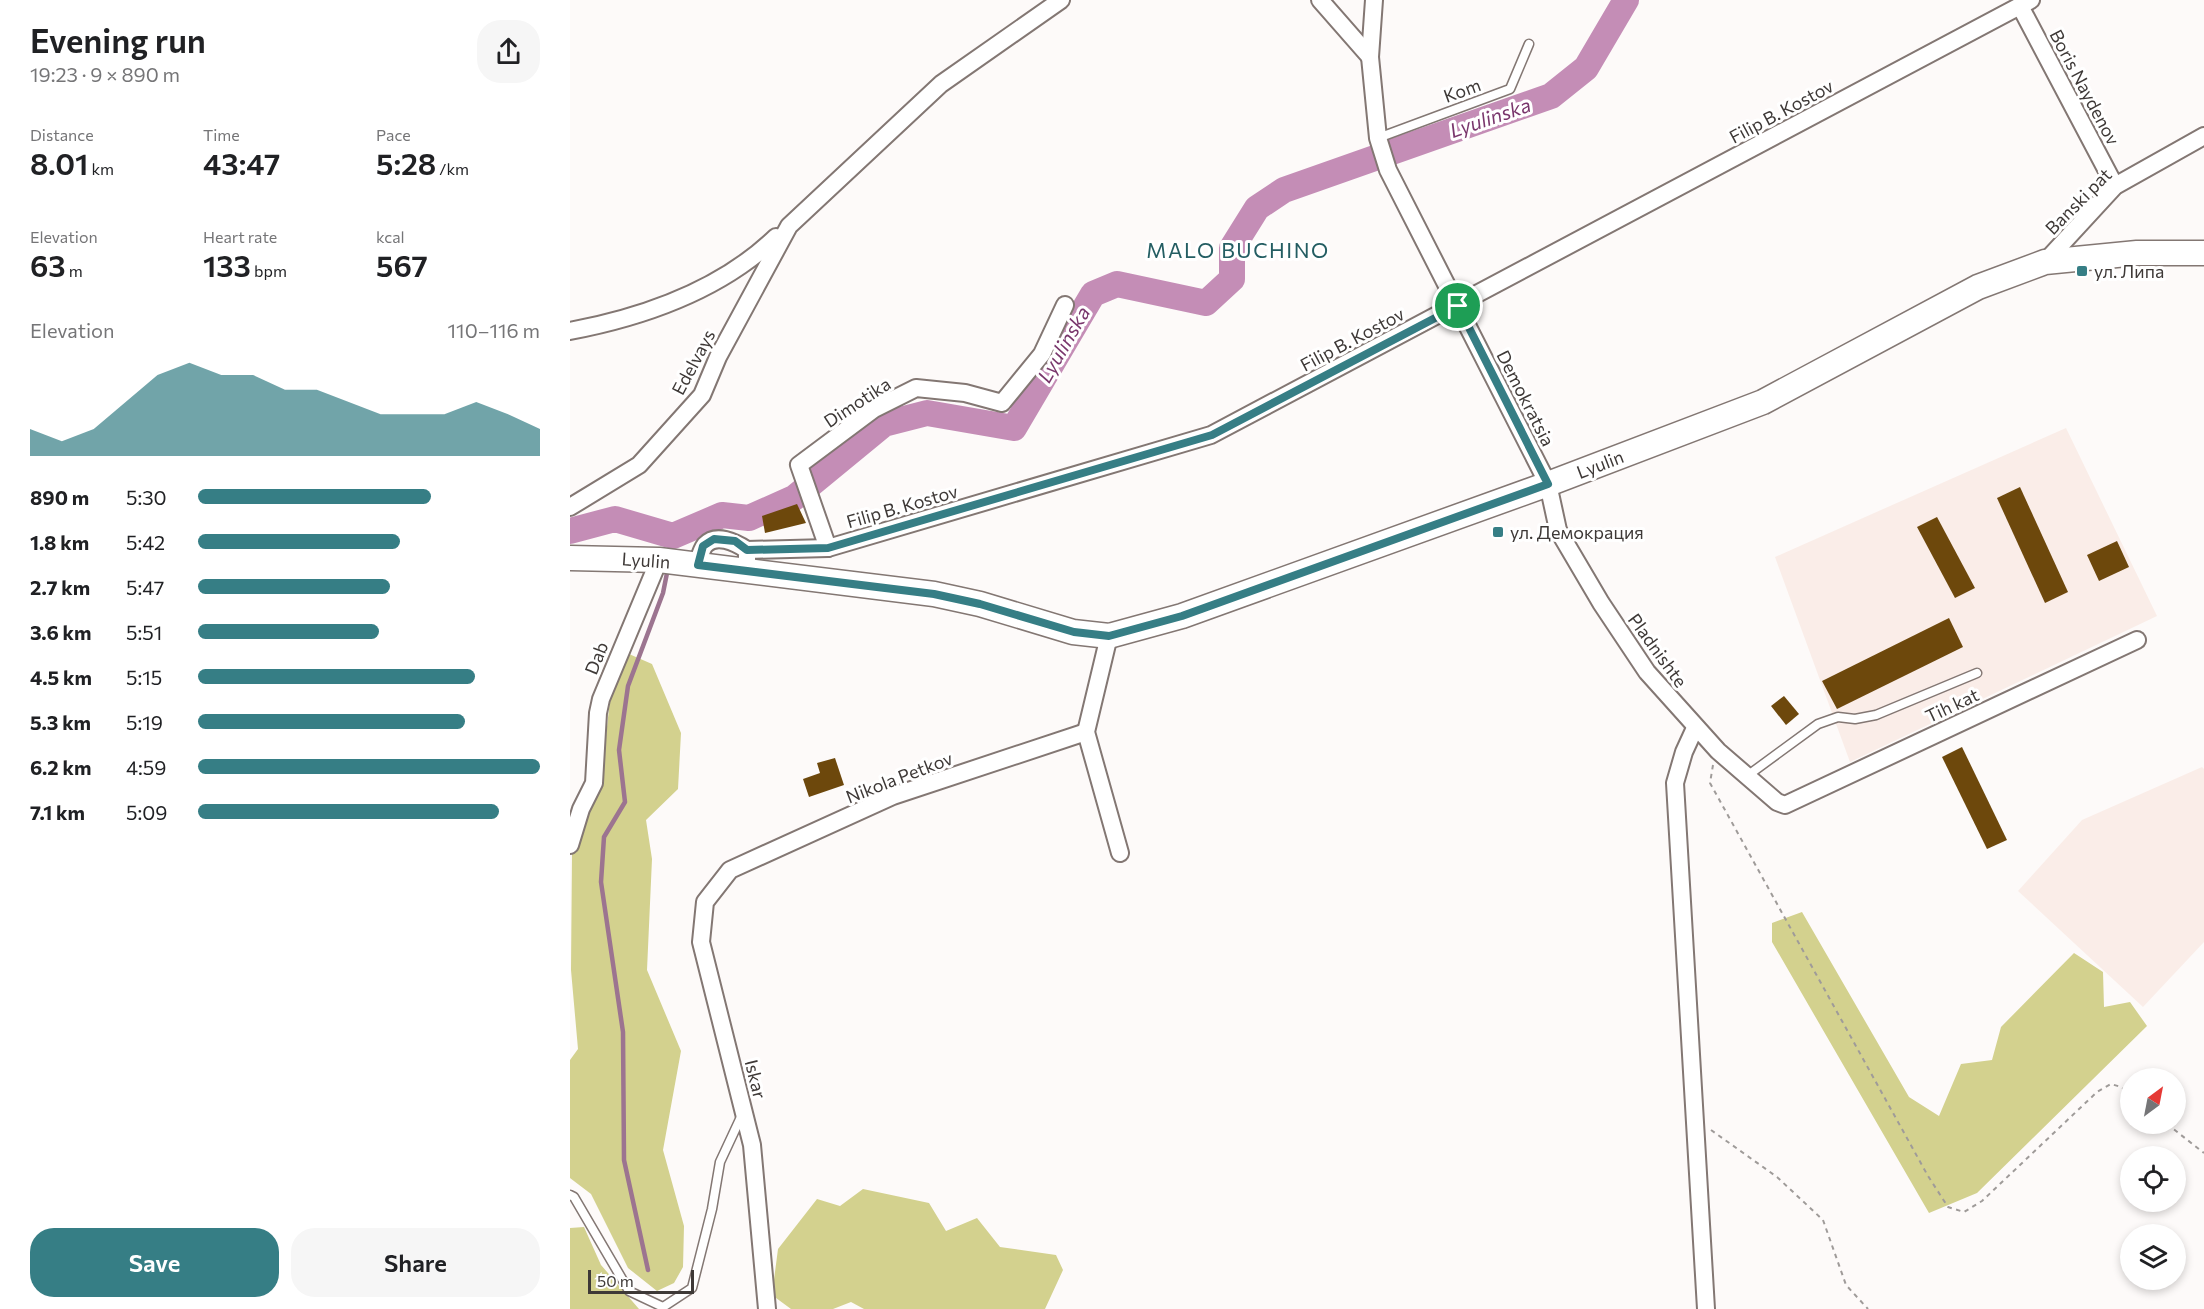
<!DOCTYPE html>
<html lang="en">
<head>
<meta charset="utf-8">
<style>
  :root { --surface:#fff; --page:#f6f6f6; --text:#202124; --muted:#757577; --accent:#367e85 }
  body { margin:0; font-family:Commissioner,sans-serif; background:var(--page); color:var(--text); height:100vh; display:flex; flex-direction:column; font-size:22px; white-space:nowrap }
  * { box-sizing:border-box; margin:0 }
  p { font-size:20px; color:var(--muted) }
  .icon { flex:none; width:33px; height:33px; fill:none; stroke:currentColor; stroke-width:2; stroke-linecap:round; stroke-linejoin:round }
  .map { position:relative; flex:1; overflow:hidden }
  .sheet { display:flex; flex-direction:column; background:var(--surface); width:570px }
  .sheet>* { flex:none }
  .needle { width:39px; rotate:32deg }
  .fabs { position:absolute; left:1550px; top:1068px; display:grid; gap:12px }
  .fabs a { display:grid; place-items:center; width:66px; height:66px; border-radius:50%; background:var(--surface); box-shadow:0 3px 9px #0003; font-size:30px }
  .scale { position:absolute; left:18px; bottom:15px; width:106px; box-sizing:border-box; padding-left:6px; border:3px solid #3e3937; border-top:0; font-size:16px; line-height:21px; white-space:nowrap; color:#3e3937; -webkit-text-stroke:4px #fff; paint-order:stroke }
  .pin { position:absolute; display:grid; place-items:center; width:51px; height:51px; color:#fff; margin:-26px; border:3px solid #fff; border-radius:50%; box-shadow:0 2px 6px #0007 }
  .round { display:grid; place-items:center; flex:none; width:63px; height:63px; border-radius:24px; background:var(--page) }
  .head { display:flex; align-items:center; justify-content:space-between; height:102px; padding:0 30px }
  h1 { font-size:33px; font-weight:600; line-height:45px }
  .stats { display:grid; grid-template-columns:repeat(3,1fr); gap:9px; height:102px; padding:6px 30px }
  .stats div { display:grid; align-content:center }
  .stats b { font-size:30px; font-weight:600 }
  .stats small { font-size:16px; font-weight:400 }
  .stats p { font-size:16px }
  .chart { height:168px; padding:12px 30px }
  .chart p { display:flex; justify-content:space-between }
  .chart svg { width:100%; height:108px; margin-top:6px; fill:var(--accent); opacity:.7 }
  .cta { display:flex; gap:12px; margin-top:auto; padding:12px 30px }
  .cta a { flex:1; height:69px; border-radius:24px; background:var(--accent); color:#fff; font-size:24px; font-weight:600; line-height:69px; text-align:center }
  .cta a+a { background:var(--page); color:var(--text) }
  ul { padding:0 30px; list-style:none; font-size:20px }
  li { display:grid; grid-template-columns:96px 72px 1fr; align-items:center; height:45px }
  li i { height:15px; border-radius:8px; background:var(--accent) }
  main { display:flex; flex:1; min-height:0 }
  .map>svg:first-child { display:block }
  .built { fill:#faede8 }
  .forest { fill:#d3d18e }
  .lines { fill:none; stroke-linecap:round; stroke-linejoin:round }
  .stream { stroke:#9c7490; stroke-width:4.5 }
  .river { stroke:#c48db6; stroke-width:26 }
  .building { fill:#6d480c }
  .lane-casing { stroke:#837773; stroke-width:11 }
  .street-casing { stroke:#837773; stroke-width:20 }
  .secondary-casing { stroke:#837773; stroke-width:27 }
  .path { stroke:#9f9b99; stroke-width:2; stroke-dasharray:4.5 4.5; stroke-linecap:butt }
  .lane { stroke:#fff; stroke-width:8 }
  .street { stroke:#fff; stroke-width:16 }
  .secondary { stroke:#fff; stroke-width:24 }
  .route-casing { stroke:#fff; stroke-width:12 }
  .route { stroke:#367e85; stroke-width:8 }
  .poi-dot { fill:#367e85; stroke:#fff; stroke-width:2 }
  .labels { text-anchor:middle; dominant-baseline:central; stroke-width:6; stroke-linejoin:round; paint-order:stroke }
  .street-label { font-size:18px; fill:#3e3937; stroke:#fff }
  .poi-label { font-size:18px; fill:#3e3937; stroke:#fff; text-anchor:start }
  .water-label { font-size:20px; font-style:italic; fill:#79366c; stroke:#fff }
  .quarter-label { font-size:21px; letter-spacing:1.5px; fill:#245e63; stroke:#fff }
</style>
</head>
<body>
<main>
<section class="sheet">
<div class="head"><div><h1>Evening run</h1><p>19:23 · 9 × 890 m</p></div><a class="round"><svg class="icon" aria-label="share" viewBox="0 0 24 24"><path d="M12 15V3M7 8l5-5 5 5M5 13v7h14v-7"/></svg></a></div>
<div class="stats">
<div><p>Distance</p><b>8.01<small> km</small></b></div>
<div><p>Time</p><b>43:47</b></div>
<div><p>Pace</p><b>5:28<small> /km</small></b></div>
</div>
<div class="stats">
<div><p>Elevation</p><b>63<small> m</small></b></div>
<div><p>Heart rate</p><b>133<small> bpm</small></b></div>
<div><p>kcal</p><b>567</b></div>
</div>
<div class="chart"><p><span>Elevation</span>110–116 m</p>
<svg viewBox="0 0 160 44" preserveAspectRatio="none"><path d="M0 44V33L10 38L20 33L30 22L40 11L50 6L60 11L70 11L80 17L90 17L100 22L110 27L120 27L130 27L140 22L150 27L160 33V44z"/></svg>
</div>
<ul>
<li><b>890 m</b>5:30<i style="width:68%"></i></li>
<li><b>1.8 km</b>5:42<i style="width:59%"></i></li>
<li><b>2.7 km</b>5:47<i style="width:56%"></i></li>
<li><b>3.6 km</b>5:51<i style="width:53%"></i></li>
<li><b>4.5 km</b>5:15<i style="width:81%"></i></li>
<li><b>5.3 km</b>5:19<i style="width:78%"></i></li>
<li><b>6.2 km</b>4:59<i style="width:100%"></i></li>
<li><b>7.1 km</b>5:09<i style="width:88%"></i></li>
</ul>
<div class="cta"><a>Save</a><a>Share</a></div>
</section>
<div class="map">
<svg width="1634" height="1309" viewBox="0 0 1634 1309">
  <rect width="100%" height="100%" fill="#fdfaf9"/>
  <g class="built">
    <path d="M1496 428 1587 616 1280 762 1205 557Z"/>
    <path d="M1632 767 1634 769V942L1573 1007 1448 891 1512 820Z"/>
  </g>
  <g class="forest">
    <path d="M59 654 82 664 111 733 108 789 76 820 82 859 77 970 111 1051 93 1150 114 1226 113 1267 104 1283 87 1291 58 1268 21 1194 0 1178V1060L8 1049 1 970 2 852 30 789 40 700Z"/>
    <path d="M1232 912 1339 1097 1369 1116 1391 1064 1422 1060 1431 1027 1504 953 1533 972 1534 1007 1560 1002 1577 1026 1407 1193 1359 1213 1202 942V923Z"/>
    <path d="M293 1189 359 1203 376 1231 407 1218 430 1247 486 1255 493 1270 475 1309H294L281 1302 263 1309H221L202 1295 208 1249 247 1199 270 1206Z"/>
    <path d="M14 1227 31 1265 69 1309H0V1228Z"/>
  </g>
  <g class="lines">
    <g class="stream">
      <path d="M100 553 103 536"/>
      <path d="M78 1270 54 1160 53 1032 31 882 34 837 55 802 49 750 58 686 93 593 98 568"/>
    </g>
    <path class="river" d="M0 531 45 519 103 536 152 515 179 518 224 498 314 424 357 413 444 428 523 294 547 284 636 303 662 279V248L687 208 714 190 981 96 1016 68 1056 0"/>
  </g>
  <g class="building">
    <path d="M1450 487 1498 592 1475 603 1427 498Z"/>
    <path d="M227 504 236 523 195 533 192 516Z"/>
    <path d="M1367 517 1405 588 1385 598 1347 527Z"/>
    <path d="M1547 541 1559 567 1529 581 1517 555Z"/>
    <path d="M1379 618 1393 647 1267 709 1252 681Z"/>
    <path d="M1214 696 1229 714 1216 725 1201 706Z"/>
    <path d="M1392 747 1437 840 1417 849 1372 757Z"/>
    <path d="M265 758 274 785 239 797 233 779 250 773 247 763Z"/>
  </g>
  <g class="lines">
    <g class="lane-casing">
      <g id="lane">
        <path d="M808 138 940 89 959 44"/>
        <path d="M1177 776 1248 724 1268 717 1285 719 1306 715 1407 673"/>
        <path d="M0 1195 4 1197 59 1291 93 1307 122 1288 142 1209 150 1162 171 1117"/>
      </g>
    </g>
    <g class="street-casing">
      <g id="street">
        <path d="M750 0 800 57"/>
        <path d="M804 0 800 57 808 138 818 170 978 484 988 530 1031 603 1077 672 1148 751 1207 802 1215 805 1567 640"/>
        <path d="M1450 6 1545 186"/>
        <path d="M1475 262 1545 186 1634 136"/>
        <path d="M0 331C74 317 151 290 206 237"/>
        <path d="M0 507 69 465 132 395 148 357 219 226 371 84 491 0"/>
        <path d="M258 548 229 465 304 409 346 388 395 393 432 403 472 354 495 305"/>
        <path d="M177 550 258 548 641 435 1461 0"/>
        <path d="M127 565C129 559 131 550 135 545 146 533 165 542 177 550V561"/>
        <path d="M539 636 516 732 550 853"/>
        <path d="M1125 728 1114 752 1105 783 1136 1309"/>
        <path d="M0 845 11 809 24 783 28 713 31 699 89 560"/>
        <path d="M197 1309 182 1145 131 942 135 902 160 870 323 796 516 732"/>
      </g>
    </g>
    <g class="secondary-casing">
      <path id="secondary" d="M0 558 89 560 364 594 410 604 503 632 539 636 612 616 978 484 1193 402 1408 287 1475 262 1567 253H1634"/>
    </g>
    <g class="path">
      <path d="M1143 765 1140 783 1358 1176 1378 1207 1394 1212 1412 1201 1527 1092 1541 1084 1551 1087 1560 1094"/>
      <path d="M1597 1124 1634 1153"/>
      <path d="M1141 1130 1207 1177 1253 1220 1276 1285 1298 1309"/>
    </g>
    <use href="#lane" class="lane"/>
    <use href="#street" class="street"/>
    <use href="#secondary" class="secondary"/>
  </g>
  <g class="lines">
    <g class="route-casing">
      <path id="route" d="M888 306 978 484 612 616 539 636 504 632 410 604 364 594 128 565 133 546 144 539 165 541 177 550 258 548 642 435Z"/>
    </g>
    <use href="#route" class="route"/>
  </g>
  <g class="poi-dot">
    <rect x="1506" y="265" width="12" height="12" rx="3"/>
    <rect x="922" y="526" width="12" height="12" rx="3"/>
  </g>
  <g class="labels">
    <g class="street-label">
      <text transform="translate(1515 87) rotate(62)">Boris Naydenov</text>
      <text transform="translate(892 90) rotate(-20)">Kom</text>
      <text transform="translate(1211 111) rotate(-28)">Filip B. Kostov</text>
      <text transform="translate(1508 201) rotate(-45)">Banski pat</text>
      <text transform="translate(782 339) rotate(-28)">Filip B. Kostov</text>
      <text transform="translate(123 362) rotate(-62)">Edelvays</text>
      <text transform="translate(956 398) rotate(63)">Demokratsia</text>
      <text transform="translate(287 402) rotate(-33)">Dimotika</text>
      <text transform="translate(1030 464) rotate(-21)">Lyulin</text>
      <text transform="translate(332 506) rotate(-16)">Filip B. Kostov</text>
      <text transform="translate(76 560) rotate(4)">Lyulin</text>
      <text transform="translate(1088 650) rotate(54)">Pladnishte</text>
      <text transform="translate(26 658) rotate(-68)">Dab</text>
      <text transform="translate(1382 705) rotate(-25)">Tih kat</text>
      <text transform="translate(329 777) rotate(-21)">Nikola Petkov</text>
      <text transform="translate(186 1079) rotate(76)">Iskar</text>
    </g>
    <g class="poi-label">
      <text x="1524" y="271">ул. Липа</text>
      <text x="940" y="532">ул. Демокрация</text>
    </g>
    <g class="water-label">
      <text transform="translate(920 117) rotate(-19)">Lyulinska</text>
      <text transform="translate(493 344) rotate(-60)">Lyulinska</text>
    </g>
    <g class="quarter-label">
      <text x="668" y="249">MALO BUCHINO</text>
    </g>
  </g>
</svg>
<div class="fabs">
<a><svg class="needle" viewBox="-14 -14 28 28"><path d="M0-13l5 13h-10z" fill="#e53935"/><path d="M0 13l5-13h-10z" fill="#757577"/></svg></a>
<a><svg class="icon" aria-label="locate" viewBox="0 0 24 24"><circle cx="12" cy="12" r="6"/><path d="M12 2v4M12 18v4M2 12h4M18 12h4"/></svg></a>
<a><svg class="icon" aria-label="layers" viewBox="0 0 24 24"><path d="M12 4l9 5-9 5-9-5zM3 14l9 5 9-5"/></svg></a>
</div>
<div class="scale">50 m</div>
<div class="pin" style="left:888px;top:306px;background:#1e9e55"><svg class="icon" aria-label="arrive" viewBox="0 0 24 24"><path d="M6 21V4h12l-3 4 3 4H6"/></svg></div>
</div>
</main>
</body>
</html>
